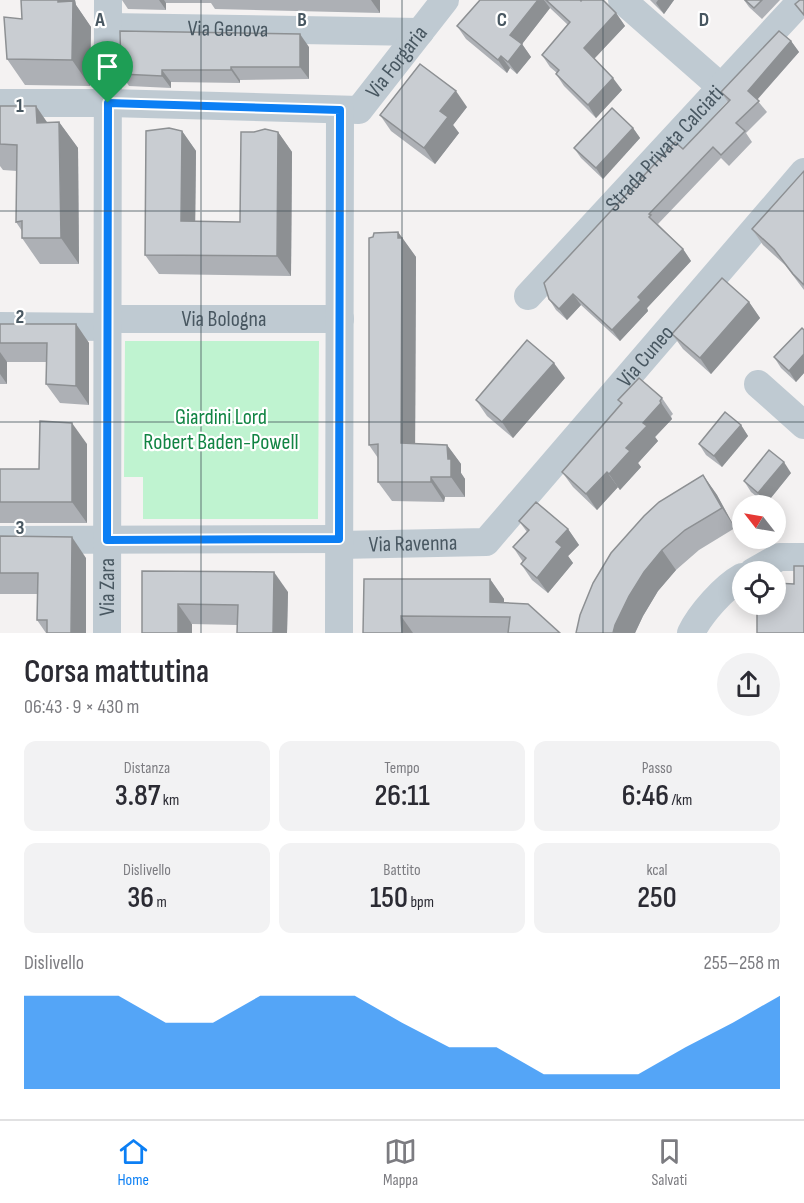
<!DOCTYPE html>
<html lang="it">
<head>
<meta charset="utf-8">
<style>
  :root { --surface:#fff; --page:#f2f2f3; --text:#2b2b33; --muted:#7c7c81; --line:#e1e1e2; --accent:#0c7ff4 }
  body { margin:0; font-family:"Sofia Sans Condensed",sans-serif; background:var(--page); color:var(--text); height:100vh; display:flex; flex-direction:column; font-size:22px; white-space:nowrap }
  * { box-sizing:border-box; margin:0 }
  p { font-size:20px; color:var(--muted) }
  .icon { flex:none; width:33px; height:33px; fill:none; stroke:currentColor; stroke-width:2; stroke-linecap:round; stroke-linejoin:round }
  .map { position:relative; height:633px; overflow:hidden }
  .panel { display:flex; flex-direction:column; background:var(--surface); flex:1 }
  .panel>* { flex:none }
  .needle { width:39px; rotate:301deg }
  .buttons { position:absolute; left:732px; top:495px; display:grid; gap:12px }
  .buttons a { display:grid; place-items:center; width:54px; height:54px; border-radius:50%; background:var(--surface); box-shadow:0 3px 15px #0003; font-size:30px }
  .pin { position:absolute; display:grid; place-items:center; width:51px; height:51px; color:#fff; margin:-62px -26px; border-radius:50% 50% 50% 0; rotate:-45deg; box-shadow:0 0 6px #0007 }
  .pin .icon { rotate:45deg }
  .round { display:grid; place-items:center; flex:none; width:63px; height:63px; border-radius:32px; background:var(--page) }
  .head { display:flex; align-items:center; justify-content:space-between; height:102px; padding:0 24px }
  h1 { font-size:33px; font-weight:600; line-height:45px }
  .metrics { display:grid; grid-template-columns:repeat(3,1fr); gap:9px; height:102px; padding:6px 24px }
  .metrics div { display:grid; align-content:center; border-radius:12px; background:var(--page); text-align:center }
  .metrics b { font-size:30px; font-weight:600 }
  .metrics small { font-size:16px; font-weight:400 }
  .metrics p { font-size:16px }
  .chart { height:168px; padding:12px 24px }
  .chart p { display:flex; justify-content:space-between }
  .chart svg { width:100%; height:108px; margin-top:6px; fill:var(--accent); opacity:.7 }
  .tabs { display:flex; justify-content:space-around; align-items:center; height:84px; border-top:2px solid var(--line); background:var(--surface); font-size:16px; color:var(--muted) }
  .tabs a { display:grid; justify-items:center; gap:3px }
  .tabs .selected { color:var(--accent) }
  .map>svg:first-child { display:block }
  .green { fill:#bff3d0 }
  .lines { fill:none; stroke-linecap:round; stroke-linejoin:round }
  .minor { stroke:#bfcad2; stroke-width:28 }
  .wall { fill:#adb0b5 }
  .shaded-wall { fill:#8d9093 }
  .building { fill:#c9cdd2; stroke:#8d9093; stroke-width:1.5 }
  .route-casing { stroke:#fff; stroke-width:12 }
  .route { stroke:#0c7ff4; stroke-width:8 }
  .grid { fill:none; stroke:#485761; stroke-width:1.5; stroke-opacity:0.55 }
  .labels { text-anchor:middle; dominant-baseline:central; stroke-width:4.5; stroke-linejoin:round; paint-order:stroke }
  .street-label { font-size:22px; fill:#485761; stroke:#fff }
  .park-label { font-size:22px; fill:#118443; stroke:#fff }
  .grid-label { font-size:20px; text-anchor:middle; font-weight:bold; fill:#485761; stroke:#fff; stroke-width:4.5; stroke-linejoin:round; paint-order:stroke }
</style>
</head>
<body>
<div class="map">
<svg width="804" height="633" viewBox="0 0 804 633">
  <rect width="100%" height="100%" fill="#f4f2f2"/>
  <path class="green" d="M125 341H319L318 519H143V477H124Z"/>
  <g class="lines">
    <g class="minor">
      <path d="M622 0 721 87"/>
      <path id="s1" d="M108 27 420 32"/>
      <path id="s2" d="M0 103H109L359 110 445 0"/>
      <path id="s3" d="M528 296 802 0"/>
      <path id="s4" d="M108 319H340"/>
      <path d="M0 326 108 327"/>
      <path d="M758 384 804 425"/>
      <path d="M0 540 339 539"/>
      <path id="s5" d="M339 545 486 542 804 172"/>
      <path d="M753 572 779 557H804"/>
      <path id="s6" d="M107 633 108 0"/>
      <path d="M339 633 340 110"/>
      <path d="M691 633C700 614 724 587 742 577"/>
    </g>
  </g>
  <g class="wall">
    <path d="M21 0H75L76 5 91 27 90 86 25 85 7 59 22 19Z"/>
    <path d="M122 0H380V13L215 9 211 3H166V10L128 9Z"/>
    <path d="M480 0H580L616 13 625 26 594 59 622 90 596 118 564 86 556 74 557 73 550 67 542 55 568 25 550 8 522 44 531 57 517 74 510 68 507 73 466 39 457 26Z"/>
    <path d="M650 0H674L664 14Z"/>
    <path d="M744 0H780L762 19 749 7Z"/>
    <path d="M791 41 799 52 757 100 767 112 746 133 752 142 729 166 721 158 658 224 683 249 691 261 647 308 648 311 620 341 581 305 567 320 556 310 549 299 683 149 728 102 721 92Z"/>
    <path d="M309 47V79L240 80V83L171 82V88L129 86 121 74Z"/>
    <path d="M0 106H36L47 122H59L78 148 79 264H40L22 238V231L16 222 17 171 3 170 0 166Z"/>
    <path d="M467 107 453 125 459 133 435 164 391 131 380 115Z"/>
    <path d="M633 128 640 138 603 179 581 158 574 148Z"/>
    <path d="M182 131 196 151 195 221 240 222 278 132 292 152 291 276 159 274 145 255Z"/>
    <path d="M804 171V290L785 265 763 245 752 229Z"/>
    <path d="M398 232 416 257 415 444 447 445 461 464V473L465 479V497H445L444 502 392 501 378 482V458L369 445Z"/>
    <path d="M749 302 760 318 711 374 683 349 672 334Z"/>
    <path d="M0 324H76L89 343V405L60 403 46 384V362H7V384H0Z"/>
    <path d="M804 330V373L796 382 781 368 774 357Z"/>
    <path d="M565 378 513 438 487 416 476 400Z"/>
    <path d="M662 398 673 414 671 416 672 419 655 437 658 441 638 463 641 467 620 490 618 487 597 510 573 487 562 472 621 404 618 400Z"/>
    <path d="M741 425 748 436 722 467 706 455 699 444Z"/>
    <path d="M87 444V523H0V469H39Z"/>
    <path d="M791 473 766 504 751 492 744 481Z"/>
    <path d="M703 475 717 495 735 528 699 550 676 570 658 591 643 616 635 633H576Z"/>
    <path d="M519 521 568 529 579 545 568 556 573 563 548 593 532 580 521 564 523 562 513 547 527 532Z"/>
    <path d="M0 536 86 558V633H46L37 620 38 594H0Z"/>
    <path d="M142 571 288 592 287 633H237V625L192 624Z"/>
    <path d="M490 579 504 599V603L560 633H363Z"/>
  </g>
  <g class="shaded-wall">
    <path d="M58 0H75L76 5 91 27 90 86 72 60Z"/>
    <path d="M159 0H164L166 3V10Z"/>
    <path d="M371 0H380V13Z"/>
    <path d="M538 0H544L550 8 519 48 510 35Z"/>
    <path d="M658 0H674L664 14 656 3Z"/>
    <path d="M616 13 625 26 592 61 584 48Z"/>
    <path d="M300 34 309 47V79L300 67Z"/>
    <path d="M791 41 799 52 755 102 748 91Z"/>
    <path d="M522 44 531 57 517 74 508 62Z"/>
    <path d="M501 56 510 68 507 73 498 60Z"/>
    <path d="M231 67 240 80V83L231 70Z"/>
    <path d="M162 70 171 82V88L162 76Z"/>
    <path d="M613 78 622 90 596 118 588 105Z"/>
    <path d="M456 91 467 107 453 125 459 133 435 164 424 148 440 111Z"/>
    <path d="M36 106 54 133 37 123Z"/>
    <path d="M59 122 78 148 79 264 61 238Z"/>
    <path d="M633 128 640 138 603 179 596 168Z"/>
    <path d="M182 131 196 151 195 241 181 221Z"/>
    <path d="M278 132 292 152 291 276 277 256Z"/>
    <path d="M398 232 416 257 415 463 401 443Z"/>
    <path d="M683 249 691 261 647 308 648 311 620 341 612 330 638 297Z"/>
    <path d="M573 294 581 305 567 320 559 309Z"/>
    <path d="M749 302 760 318 711 374 700 358Z"/>
    <path d="M76 324 89 343V405L76 386Z"/>
    <path d="M0 352 7 362V384L0 374Z"/>
    <path d="M804 354V373L796 382 789 371Z"/>
    <path d="M554 363 565 378 513 438 502 422Z"/>
    <path d="M660 401 672 419 655 437 658 441 638 463 641 467 620 490 609 474 643 423Z"/>
    <path d="M72 423 87 444V523L72 502Z"/>
    <path d="M741 425 748 436 722 467 714 456Z"/>
    <path d="M447 445 461 464V473L465 479V497L451 477 448 459Z"/>
    <path d="M784 462 791 473 766 504 758 493Z"/>
    <path d="M607 472 618 487 597 510 586 494Z"/>
    <path d="M703 475 717 495 735 528 722 508Z"/>
    <path d="M431 477 445 497 444 502 431 482Z"/>
    <path d="M568 529 579 545 568 556 573 563 548 593 537 578 556 542Z"/>
    <path d="M72 537 86 558V633H71Z"/>
    <path d="M662 550 676 570 658 591 643 616 635 633H613L615 625 629 596 644 572Z"/>
    <path d="M274 572 288 592 287 633H273Z"/>
    <path d="M490 579 504 599V617L490 602Z"/>
    <path d="M178 604 192 624V633H178Z"/>
    <path d="M401 616 413 633H402Z"/>
  </g>
  <g class="building">
    <path d="M21 0H58V2L73 1 72 60 7 59 4 17 22 19Z"/>
    <path d="M480 0H538L510 35 522 44 508 62 501 56 498 60 457 26Z"/>
    <path d="M546 0H580L581 1 582 0H603L616 13 584 48 613 78 588 105 556 74 559 70 542 55 570 22Z"/>
    <path d="M745 0H762L754 8Z"/>
    <path d="M800 0H804V15L795 4Z"/>
    <path d="M120 31 300 34V67H231V70H162V76L121 74Z"/>
    <path d="M779 31 791 41 748 91 759 101 736 123 745 131 721 155 713 147 649 214 651 215 649 217 683 249 638 297 641 300 612 330 573 294 559 309 549 299 544 283 675 142 683 149 730 100 721 92Z"/>
    <path d="M420 64 456 91 440 111 448 117 424 148 380 115Z"/>
    <path d="M0 106H36L37 123 59 122 61 238H22V221L16 222 17 145 0 144Z"/>
    <path d="M612 108 633 128 596 168 574 148Z"/>
    <path d="M169 128 182 131 181 221 240 222 241 132H254L265 129 278 132 277 256 145 255 146 131Z"/>
    <path d="M804 171V285L793 274 774 249 752 229Z"/>
    <path d="M398 232V238H402L401 443 447 445 448 459H451V477H431V482H378V444L369 445V238L373 237 374 233Z"/>
    <path d="M722 278 749 302 700 358 672 334Z"/>
    <path d="M0 324H76V386L46 384 47 343H0Z"/>
    <path d="M802 328 804 330V354L789 371 774 357Z"/>
    <path d="M527 340 554 363 502 422 476 400Z"/>
    <path d="M639 378 662 398 660 401 661 403 643 423 647 426 626 448 630 451 609 474 607 472 586 494 562 472 622 403 618 400Z"/>
    <path d="M725 412 741 425 714 456 699 444Z"/>
    <path d="M40 421 72 423V502H0V469H39Z"/>
    <path d="M769 450 784 462 758 493 744 481Z"/>
    <path d="M703 475 722 508 685 530 662 550 644 572 629 596 615 625 613 633H576L580 615 593 583 611 553 644 516 659 502Z"/>
    <path d="M536 502 568 529 556 542 562 547 537 578 521 564 526 558 513 547 529 530 519 521Z"/>
    <path d="M0 536 72 537 71 633H47V620H37L38 573H0Z"/>
    <path d="M794 566H804V633H757V604H776V583L794 584Z"/>
    <path d="M142 571 274 572 273 633H237L238 605 178 604V633H142Z"/>
    <path d="M364 579H490V602L528 604 560 633H508L510 617 401 616 402 633H363Z"/>
  </g>
  <g class="lines">
    <g class="route-casing">
      <path id="route" d="M108 103 340 110 339 539 107 540Z"/>
    </g>
    <use href="#route" class="route"/>
  </g>
  <path class="grid" d="M201 0V633M402 0V633M603 0V633M0 211H804M0 422H804"/>
  <g class="labels">
    <g class="street-label">
      <text stroke="none"><textPath href="#s1" startOffset="120">Via Genova</textPath></text>
      <text stroke="none"><textPath href="#s2" startOffset="420">Via Forgaria</textPath></text>
      <text stroke="none"><textPath href="#s3" startOffset="201">Strada Privata Calciati</textPath></text>
      <text stroke="none"><textPath href="#s4" startOffset="116">Via Bologna</textPath></text>
      <text stroke="none"><textPath href="#s5" startOffset="392">Via Cuneo</textPath></text>
      <text stroke="none"><textPath href="#s5" startOffset="74">Via Ravenna</textPath></text>
      <text stroke="none"><textPath href="#s6" startOffset="46">Via Zara</textPath></text>
    </g>
    <g class="park-label">
      <text x="221" y="417">Giardini Lord<tspan x="221" dy="25">Robert Baden-Powell</tspan></text>
    </g>
  </g>
  <g class="grid-label">
    <text x="100" y="26">A</text>
    <text x="302" y="26">B</text>
    <text x="502" y="26">C</text>
    <text x="704" y="26">D</text>
    <text x="20" y="112">1</text>
    <text x="20" y="323">2</text>
    <text x="20" y="534">3</text>
  </g>
</svg>
<div class="buttons">
<a><svg class="needle" viewBox="-14 -14 28 28"><path d="M0-13l5 13h-10z" fill="#e53935"/><path d="M0 13l5-13h-10z" fill="#7c7c81"/></svg></a>
<a><svg class="icon" aria-label="locate" viewBox="0 0 24 24"><circle cx="12" cy="12" r="6"/><path d="M12 2v4M12 18v4M2 12h4M18 12h4"/></svg></a>
</div>
<div class="pin" style="left:108px;top:103px;background:#1e9e55"><svg class="icon" aria-label="arrive" viewBox="0 0 24 24"><path d="M6 21V4h12l-3 4 3 4H6"/></svg></div>
</div>
<section class="panel">
<div class="head"><div><h1>Corsa mattutina</h1><p>06:43 · 9 × 430 m</p></div><a class="round"><svg class="icon" aria-label="share" viewBox="0 0 24 24"><path d="M12 15V3M7 8l5-5 5 5M5 13v7h14v-7"/></svg></a></div>
<div class="metrics">
<div><p>Distanza</p><b>3.87<small> km</small></b></div>
<div><p>Tempo</p><b>26:11</b></div>
<div><p>Passo</p><b>6:46<small> /km</small></b></div>
</div>
<div class="metrics">
<div><p>Dislivello</p><b>36<small> m</small></b></div>
<div><p>Battito</p><b>150<small> bpm</small></b></div>
<div><p>kcal</p><b>250</b></div>
</div>
<div class="chart"><p><span>Dislivello</span>255–258 m</p>
<svg viewBox="0 0 160 44" preserveAspectRatio="none"><path d="M0 44V6L10 6L20 6L30 17L40 17L50 6L60 6L70 6L80 17L90 27L100 27L110 38L120 38L130 38L140 27L150 17L160 6V44z"/></svg>
</div>
</section>
<nav class="tabs">
<a class="selected"><svg class="icon" aria-label="home" viewBox="0 0 24 24"><path d="M3 11l9-7 9 7M6 9v11h12V9"/></svg>Home</a>
<a><svg class="icon" aria-label="map" viewBox="0 0 24 24"><path d="M3 6l6-2 6 2 6-2v14l-6 2-6-2-6 2zM9 4v14M15 6v14"/></svg>Mappa</a>
<a><svg class="icon" aria-label="saved" viewBox="0 0 24 24"><path d="M7 4h10v16l-5-4-5 4z"/></svg>Salvati</a>
</nav>
</body>
</html>
